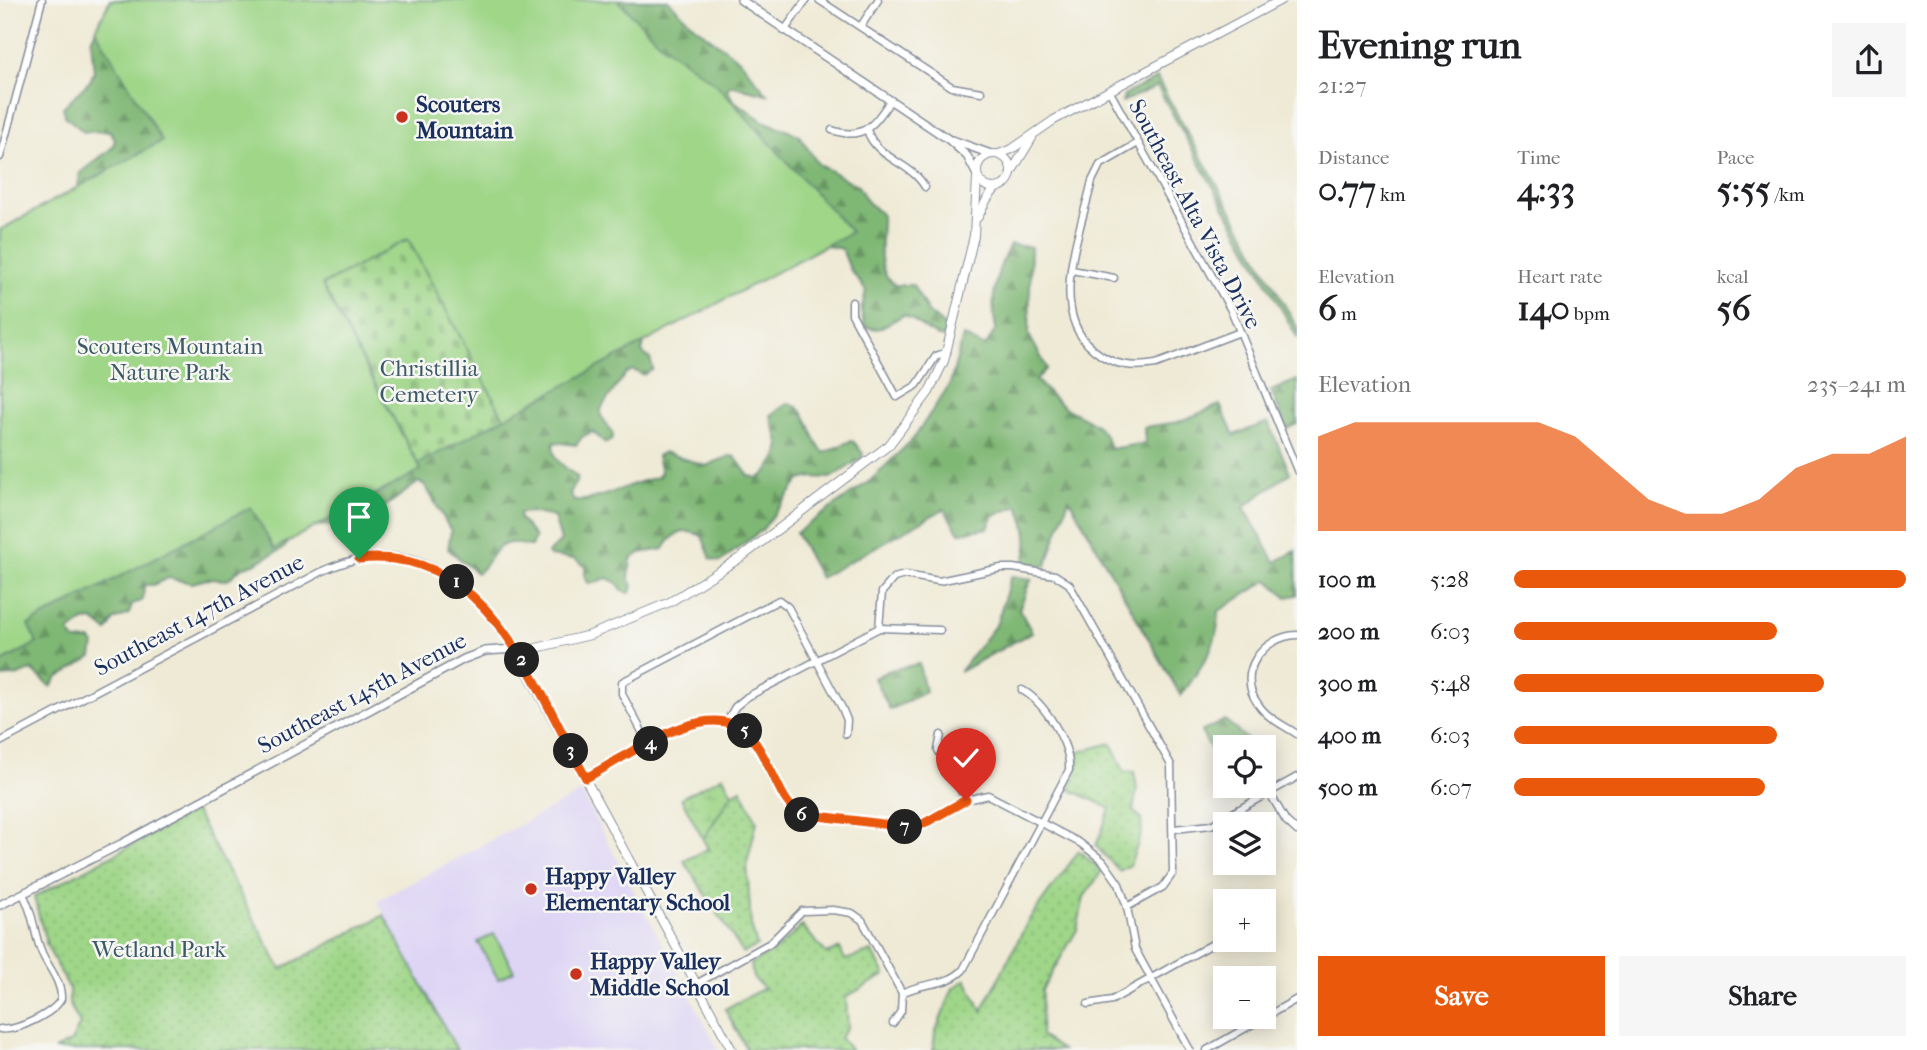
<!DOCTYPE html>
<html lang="en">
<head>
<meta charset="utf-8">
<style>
  :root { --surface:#fff; --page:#f6f6f6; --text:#202124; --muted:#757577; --accent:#ea580c }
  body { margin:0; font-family:"IM FELL French Canon",serif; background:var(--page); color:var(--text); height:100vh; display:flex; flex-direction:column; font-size:26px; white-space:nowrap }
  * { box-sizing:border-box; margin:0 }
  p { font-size:23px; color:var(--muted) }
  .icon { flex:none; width:38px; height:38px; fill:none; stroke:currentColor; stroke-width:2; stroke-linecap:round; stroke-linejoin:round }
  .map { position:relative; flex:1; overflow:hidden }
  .panel { display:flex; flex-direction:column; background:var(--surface); width:630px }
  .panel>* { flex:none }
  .controls { position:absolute; left:1213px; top:735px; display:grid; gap:14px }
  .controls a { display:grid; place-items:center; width:63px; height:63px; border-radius:0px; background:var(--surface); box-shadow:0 4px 18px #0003; font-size:35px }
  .pin { position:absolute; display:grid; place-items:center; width:60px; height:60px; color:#fff; margin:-72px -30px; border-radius:50% 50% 50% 0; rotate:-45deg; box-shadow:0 0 7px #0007 }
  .pin .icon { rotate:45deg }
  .km { position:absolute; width:35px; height:35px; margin:-18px; border-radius:50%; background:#222; color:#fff; font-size:19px; line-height:35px; text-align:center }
  .round { display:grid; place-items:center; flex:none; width:74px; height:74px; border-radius:0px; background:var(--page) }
  .overview { display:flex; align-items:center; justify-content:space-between; height:119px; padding:0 21px }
  h1 { font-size:38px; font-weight:700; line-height:52px }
  .metrics { display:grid; grid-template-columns:repeat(3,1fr); gap:10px; height:119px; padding:7px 21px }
  .metrics div { display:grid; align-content:center }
  .metrics b { font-size:35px; font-weight:700 }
  .metrics small { font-size:19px; font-weight:400 }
  .metrics p { font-size:19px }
  .chart { height:196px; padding:14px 21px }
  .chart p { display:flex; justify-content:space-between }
  .chart svg { width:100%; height:126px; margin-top:7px; fill:var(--accent); opacity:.7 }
  .primary-button { display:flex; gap:14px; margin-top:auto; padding:14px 21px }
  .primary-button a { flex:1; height:80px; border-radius:0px; background:var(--accent); color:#fff; font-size:28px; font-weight:700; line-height:80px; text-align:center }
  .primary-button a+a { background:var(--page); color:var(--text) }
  ul { padding:0 21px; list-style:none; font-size:23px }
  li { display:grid; grid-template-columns:112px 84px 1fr; align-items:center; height:52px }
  li i { height:18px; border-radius:9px; background:var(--accent) }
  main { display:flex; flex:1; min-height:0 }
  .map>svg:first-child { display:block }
  .built { fill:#ded5f5 }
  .grass { fill:url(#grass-dots); stroke:#5d8273; stroke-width:2 }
  .forest { fill:url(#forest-firs); stroke:#4d7369; stroke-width:2 }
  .wetland { fill:url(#wetland-marsh); stroke:#5d8273; stroke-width:2 }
  .cemetery { fill:url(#cemetery-stones); stroke:#5d8273; stroke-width:2 }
  .park { fill:#9fd688; stroke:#5d8273; stroke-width:2 }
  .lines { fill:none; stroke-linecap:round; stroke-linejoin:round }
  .minor-casing { stroke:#858c9a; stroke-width:9 }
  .tertiary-casing { stroke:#858c9a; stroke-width:10 }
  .secondary-casing { stroke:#858c9a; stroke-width:10 }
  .minor { stroke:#fff; stroke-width:6 }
  .tertiary { stroke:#fff; stroke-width:7 }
  .secondary { stroke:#fff; stroke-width:8 }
  .route-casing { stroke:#fff; stroke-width:14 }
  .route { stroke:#ea580c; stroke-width:9 }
  .poi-dot { fill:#c8321e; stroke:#f6f6f2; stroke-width:2.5 }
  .labels { text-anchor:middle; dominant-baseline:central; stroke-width:5; stroke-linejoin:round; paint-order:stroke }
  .poi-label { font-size:23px; font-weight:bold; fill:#1b2f5e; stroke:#f6f6f2; text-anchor:start }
  .street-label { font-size:23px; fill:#1b2f5e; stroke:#f6f6f2 }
  .park-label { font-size:23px; fill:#3c5968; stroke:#f6f6f2 }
</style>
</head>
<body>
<main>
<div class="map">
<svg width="1297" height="1050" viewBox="0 0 1297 1050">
  <defs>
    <pattern id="grass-dots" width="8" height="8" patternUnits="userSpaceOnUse" patternTransform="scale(1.75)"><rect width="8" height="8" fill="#9fd688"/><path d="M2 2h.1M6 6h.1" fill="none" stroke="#88b878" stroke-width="1.8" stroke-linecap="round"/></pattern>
    <pattern id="forest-firs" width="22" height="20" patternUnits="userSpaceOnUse" patternTransform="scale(1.75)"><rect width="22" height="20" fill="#7fb774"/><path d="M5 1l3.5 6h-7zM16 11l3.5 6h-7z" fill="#679562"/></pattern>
    <pattern id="wetland-marsh" width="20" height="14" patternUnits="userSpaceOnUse" patternTransform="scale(1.75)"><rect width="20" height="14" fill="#9fd688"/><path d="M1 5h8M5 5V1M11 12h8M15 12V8" fill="none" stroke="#88b878"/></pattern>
    <pattern id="cemetery-stones" width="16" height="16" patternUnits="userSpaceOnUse" patternTransform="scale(1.75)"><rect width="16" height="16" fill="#9fd688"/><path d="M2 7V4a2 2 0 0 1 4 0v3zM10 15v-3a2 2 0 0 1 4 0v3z" fill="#88b878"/></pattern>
  </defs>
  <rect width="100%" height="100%" fill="#f6f6f2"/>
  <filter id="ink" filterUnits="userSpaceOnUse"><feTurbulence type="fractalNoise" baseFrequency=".0143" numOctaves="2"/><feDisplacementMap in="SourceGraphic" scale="14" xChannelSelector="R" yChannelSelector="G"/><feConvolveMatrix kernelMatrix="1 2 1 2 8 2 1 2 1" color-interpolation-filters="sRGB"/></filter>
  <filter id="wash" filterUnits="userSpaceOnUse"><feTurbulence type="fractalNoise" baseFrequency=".00686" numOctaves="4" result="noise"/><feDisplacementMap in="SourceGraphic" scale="28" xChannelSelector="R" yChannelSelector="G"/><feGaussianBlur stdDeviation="1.57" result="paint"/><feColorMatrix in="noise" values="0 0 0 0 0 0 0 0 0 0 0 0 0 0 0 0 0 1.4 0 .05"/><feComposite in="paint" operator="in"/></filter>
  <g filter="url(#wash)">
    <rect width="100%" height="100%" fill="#efead5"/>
    <path class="built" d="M581 792 719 1050H457L377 901Z"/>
    <g class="grass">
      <path d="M1111 743 1124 771 1134 772 1137 788 1133 811 1141 818 1142 832 1130 865 1119 871 1096 846 1110 808 1069 789 1077 772 1076 753Z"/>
      <path d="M741 789 757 821 747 864 751 925 757 946 743 953 684 861 708 849 703 839 732 794Z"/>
      <path d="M195 811 281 969 384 915 457 1050H54L71 1042 80 1024 69 1003V988L47 946 34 897Z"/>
      <path d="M1079 851 1102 871 1084 897 1077 930 1042 990 1041 1036 1062 1050H933L935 1033 953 988 966 980 982 1011 1028 921Z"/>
      <path d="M802 926 827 954 840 948 845 960 872 951 885 975 846 997 848 1027 840 1038 851 1050H747L725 1009 764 988 753 978 751 964 774 951Z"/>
    </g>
    <g class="forest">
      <path d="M110 0H668L693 25 741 61 767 94 730 85 727 90 733 100 763 121 799 135 818 164 858 186 867 201 882 215C883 236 873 271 895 285H913L928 312 949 330 943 338C927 334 919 321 904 315L878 329 865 327 861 312 866 291 850 269 842 249 829 246 822 239 650 315 642 352 650 359 653 369 643 375 633 370 626 373 602 407 600 414 613 434 612 440 605 443 593 432 583 436 576 445 554 442C550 460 567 468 578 478L570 493 574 501C604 500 628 483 658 477L661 472 657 456 664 452 706 466 729 456 735 457 749 476 759 478C767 474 770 468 775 460 786 441 773 434 771 415L788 403C812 409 809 439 824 453L850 441 854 442 863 454 861 459 830 478 812 477 800 480 762 530 720 562 711 559 702 536C684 527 672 533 664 549L640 553 631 559 629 578 633 586 630 593 624 592 617 583 607 578 590 584 585 579V566L574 559 550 556 548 553 561 541 554 517 530 512 520 513 519 518 535 537 531 546C523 547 518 541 509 543 491 547 489 566 477 573L448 549 451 531 425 485 419 482 376 513 332 525 310 526 294 534 284 548 254 564 241 568 228 580 207 579 192 583 168 578 153 585H144L143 600 132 604 129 614 114 620 107 631 93 620 84 621 69 632 75 641 91 640 94 645 92 657 57 678 51 687 32 670 15 676 0 677V230L78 187 80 173 113 147 115 139 110 131 84 132 65 116 63 107 90 81 94 71 91 40Z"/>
      <path d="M1157 78 1297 327V337L1157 86 1122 102 1124 95Z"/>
      <path d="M1010 245 1031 247 1029 335 1047 368 1036 380C1045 389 1054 400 1064 407 1086 421 1103 420 1110 449L1145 443 1144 427 1178 422 1220 405 1234 435 1268 422 1290 473 1244 507 1275 562 1296 551 1297 595 1287 597 1268 580 1219 611C1219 647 1200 668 1181 696L1069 499 1046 566 1023 563C1031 544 1027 524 1018 506L994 515 988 528 959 533 944 509 820 578 796 533 871 480 913 439 950 384 963 336 985 347 996 329C990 300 995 272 1010 245Z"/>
      <path d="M1297 380V424L1287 429 1271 391Z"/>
      <path d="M1011 576 1032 579C1025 589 1025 599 1019 609L1032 632 959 672 997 623Z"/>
      <path d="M919 664 925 692 890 710 874 678 890 670Z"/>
      <path d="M1225 720 1256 747H1225V774L1201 732Z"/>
    </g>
    <path class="wetland" d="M723 776 732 794 703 839 681 798Z"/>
    <path class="cemetery" d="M408 238 504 418 418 464 322 285Z"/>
    <g class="park">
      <path d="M111 0H617L663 46 716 84 851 232 504 418 408 239 322 285 421 470 274 549 251 507 28 625 37 643 0 663V230L162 141 95 29Z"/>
      <path d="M494 934 514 971 498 979 478 942Z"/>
    </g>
  </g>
  <g filter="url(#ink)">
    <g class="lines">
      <g class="minor-casing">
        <g id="minor">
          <path d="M819 0 952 87 981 92"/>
          <path d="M861 26 878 0"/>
          <path d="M784 31 806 0"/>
          <path d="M1110 92 1232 312 1297 470"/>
          <path d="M832 130C863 141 874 125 890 101"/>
          <path d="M867 130C877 160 910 161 925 187"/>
          <path d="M1138 143 1100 165 1092 181C1081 231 1046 312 1094 350 1113 366 1133 368 1156 364L1240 332"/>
          <path d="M0 157 42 0"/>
          <path d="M1072 270 1114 278"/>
          <path d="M852 302V314L897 397 917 385 936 356 947 352"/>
          <path d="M879 628 940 630"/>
          <path d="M1297 635C1263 636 1235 673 1258 704 1267 718 1283 725 1297 734"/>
          <path d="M727 721 735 707 747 697 879 628 882 592 894 578 905 575 939 581 1001 568H1013L1055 575 1069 584 1171 765 1173 873 1163 887 1127 907"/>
          <path d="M941 735 938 750 966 800"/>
          <path d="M0 742 321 572C409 530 467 578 515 649"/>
          <path d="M649 745 622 694V682L779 600 788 607 842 708 847 720 846 734"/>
          <path d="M586 778C627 757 708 695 748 734 759 744 764 758 771 771 779 786 786 808 802 814L907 827 923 824 966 800 988 795 1080 843 1103 861 1119 884 1127 907 1135 949 1190 1050"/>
          <path d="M1269 792 1286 821 1297 831"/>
          <path d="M1174 829 1211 825 1297 777"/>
          <path d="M696 984 770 943 802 911 833 910 852 913 862 920 902 993C925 981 946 987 963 970L1069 770C1071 744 1044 702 1022 690"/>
          <path d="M1088 1004 1112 1000 1225 937"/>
          <path d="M893 1023 901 1011 902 993"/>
          <path d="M0 1029C16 1032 54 1013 61 999 62 982 48 967 42 953 33 932 35 917 23 894"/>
          <path d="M1207 1050 1297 999"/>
        </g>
      </g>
      <g class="tertiary-casing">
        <g id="tertiary">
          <path d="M741 0 948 139 967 156 976 173"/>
          <path d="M952 140 991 154"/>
          <path d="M0 905 121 844 464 659 485 651 515 649"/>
        </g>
      </g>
      <g class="secondary-casing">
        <g id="secondary">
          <circle cx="994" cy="171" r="17"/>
          <path d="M999 154 1012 149 1054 120 1281 0"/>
          <path d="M1012 171 1032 138"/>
          <path d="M978 217 987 199 996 188"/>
          <path d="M515 649 528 650 590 635 670 602 743 556 889 445 929 392 944 361 974 236 977 177"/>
          <path d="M515 649 732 1050"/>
        </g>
      </g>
      <use href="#minor" class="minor"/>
      <use href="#tertiary" class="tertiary"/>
      <use href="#secondary" class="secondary"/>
    </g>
  </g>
  <g class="lines" filter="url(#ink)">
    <g class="route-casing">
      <path id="route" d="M359 559C488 544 534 686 586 778 627 757 708 694 748 734 759 744 764 759 771 771 779 786 786 808 802 814L907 827 923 824 966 800"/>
    </g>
    <use href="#route" class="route"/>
  </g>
  <g class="poi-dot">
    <circle cx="402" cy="117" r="7"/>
    <circle cx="531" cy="889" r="7"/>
    <circle cx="576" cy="974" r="7"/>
  </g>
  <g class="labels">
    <g class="poi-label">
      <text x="416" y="104">Scouters<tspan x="416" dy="26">Mountain</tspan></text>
      <text x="545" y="876">Happy Valley<tspan x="545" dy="26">Elementary School</tspan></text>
      <text x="590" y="961">Happy Valley<tspan x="590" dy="26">Middle School</tspan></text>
    </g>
    <g class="street-label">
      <text transform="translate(1195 214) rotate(62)">Southeast Alta Vista Drive</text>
      <text transform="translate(199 615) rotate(-28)">Southeast 147th Avenue</text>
      <text transform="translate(362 693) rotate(-28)">Southeast 145th Avenue</text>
    </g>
    <g class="park-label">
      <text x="170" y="346">Scouters Mountain<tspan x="170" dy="26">Nature Park</tspan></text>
      <text x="429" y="368">Christillia<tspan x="429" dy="26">Cemetery</tspan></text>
      <text x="159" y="949">Wetland Park</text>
    </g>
  </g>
</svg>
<div class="controls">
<a><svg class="icon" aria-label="locate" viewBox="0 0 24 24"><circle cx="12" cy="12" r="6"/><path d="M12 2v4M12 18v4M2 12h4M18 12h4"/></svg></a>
<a><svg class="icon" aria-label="layers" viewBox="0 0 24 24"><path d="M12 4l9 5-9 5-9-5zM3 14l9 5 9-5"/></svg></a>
<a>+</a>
<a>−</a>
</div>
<div class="pin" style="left:359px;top:559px;background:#1e9e55"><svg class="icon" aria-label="arrive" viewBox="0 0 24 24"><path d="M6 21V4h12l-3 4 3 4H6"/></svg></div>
<div class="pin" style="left:966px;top:800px;background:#d93025"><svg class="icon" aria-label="check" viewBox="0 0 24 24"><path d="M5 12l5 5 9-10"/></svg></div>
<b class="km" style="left:457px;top:582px">1</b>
<b class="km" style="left:522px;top:660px">2</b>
<b class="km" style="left:571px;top:751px">3</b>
<b class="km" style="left:651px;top:744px">4</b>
<b class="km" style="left:745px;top:731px">5</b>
<b class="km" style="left:802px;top:815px">6</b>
<b class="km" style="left:905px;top:827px">7</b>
</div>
<section class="panel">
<div class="overview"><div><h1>Evening run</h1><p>21:27</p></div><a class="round"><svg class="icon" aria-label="share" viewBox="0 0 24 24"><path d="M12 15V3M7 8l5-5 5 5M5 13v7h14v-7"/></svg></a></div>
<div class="metrics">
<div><p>Distance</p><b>0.77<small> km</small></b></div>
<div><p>Time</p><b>4:33</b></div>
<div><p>Pace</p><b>5:55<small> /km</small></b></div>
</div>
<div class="metrics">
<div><p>Elevation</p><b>6<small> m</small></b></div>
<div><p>Heart rate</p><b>140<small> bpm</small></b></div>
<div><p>kcal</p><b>56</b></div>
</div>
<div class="chart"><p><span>Elevation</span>235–241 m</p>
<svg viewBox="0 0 160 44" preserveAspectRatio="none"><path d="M0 44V11L10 6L20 6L30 6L40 6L50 6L60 6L70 11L80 22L90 33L100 38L110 38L120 33L130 22L140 17L150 17L160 11V44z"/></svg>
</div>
<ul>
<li><b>100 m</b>5:28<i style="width:100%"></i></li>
<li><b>200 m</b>6:03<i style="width:67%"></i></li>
<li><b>300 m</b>5:48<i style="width:79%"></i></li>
<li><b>400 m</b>6:03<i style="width:67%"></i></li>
<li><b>500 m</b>6:07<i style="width:64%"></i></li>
</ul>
<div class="primary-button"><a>Save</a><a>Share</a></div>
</section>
</main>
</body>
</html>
